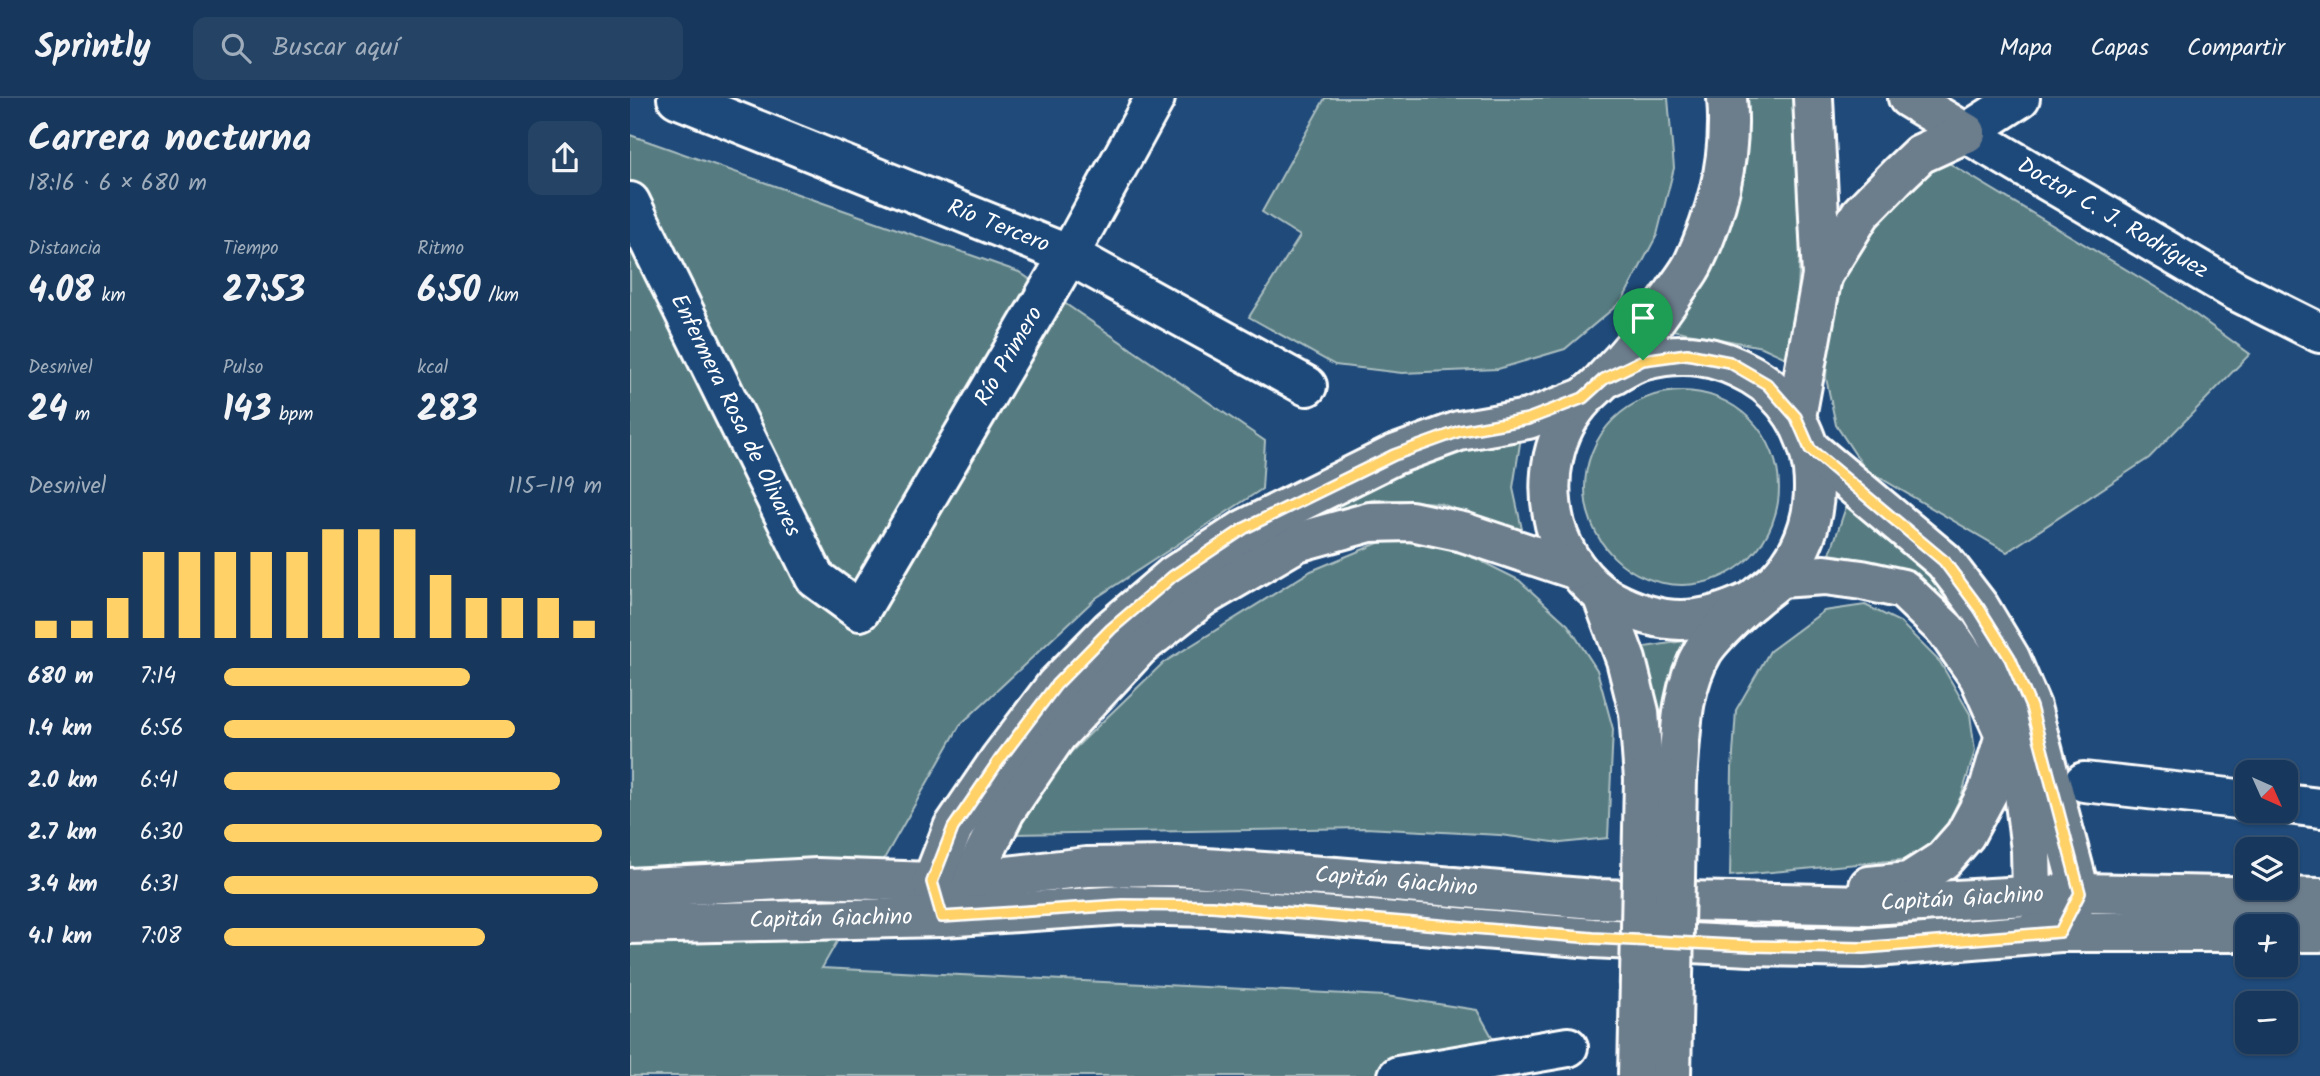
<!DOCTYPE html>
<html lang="es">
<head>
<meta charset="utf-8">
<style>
  :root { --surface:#17385c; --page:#244365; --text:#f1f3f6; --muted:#9eacbb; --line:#365272; --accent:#ffd166 }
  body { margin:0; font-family:Kalam,sans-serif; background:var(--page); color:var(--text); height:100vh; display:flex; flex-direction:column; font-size:26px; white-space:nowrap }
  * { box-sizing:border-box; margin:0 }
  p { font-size:23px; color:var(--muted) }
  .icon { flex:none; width:38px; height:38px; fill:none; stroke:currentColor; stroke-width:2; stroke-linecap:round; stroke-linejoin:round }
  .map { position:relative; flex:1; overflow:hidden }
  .side { display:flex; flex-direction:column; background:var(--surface); width:630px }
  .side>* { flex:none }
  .needle { width:46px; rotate:135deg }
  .tools { position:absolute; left:1605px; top:662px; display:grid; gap:14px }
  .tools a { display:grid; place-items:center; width:63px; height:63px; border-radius:14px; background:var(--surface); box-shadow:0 2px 5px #0004,0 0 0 2px var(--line); font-size:35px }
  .pin { position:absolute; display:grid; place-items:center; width:60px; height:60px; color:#fff; margin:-72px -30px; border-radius:50% 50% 50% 0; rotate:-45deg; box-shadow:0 0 7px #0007 }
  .pin .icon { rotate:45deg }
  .round { display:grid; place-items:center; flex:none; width:74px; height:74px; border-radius:14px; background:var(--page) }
  .overview { display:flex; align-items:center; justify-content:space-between; height:119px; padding:0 28px }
  h1 { font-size:38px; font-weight:700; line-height:52px }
  .figures { display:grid; grid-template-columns:repeat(3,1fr); gap:10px; height:119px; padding:7px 28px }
  .figures div { display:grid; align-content:center }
  .figures b { font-size:35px; font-weight:700 }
  .figures small { font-size:19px; font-weight:400 }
  .figures p { font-size:19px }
  .chart { height:196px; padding:14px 28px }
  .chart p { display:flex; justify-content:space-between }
  .chart svg { width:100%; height:126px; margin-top:7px; stroke:var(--accent); stroke-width:6 }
  ul { padding:0 28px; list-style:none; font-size:23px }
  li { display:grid; grid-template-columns:112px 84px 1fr; align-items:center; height:52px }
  li i { height:18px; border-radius:9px; background:var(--accent) }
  header { display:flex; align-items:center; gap:42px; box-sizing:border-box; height:98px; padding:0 35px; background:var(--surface); border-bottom:2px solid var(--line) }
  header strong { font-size:33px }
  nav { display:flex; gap:38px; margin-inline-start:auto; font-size:24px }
  .search { width:490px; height:63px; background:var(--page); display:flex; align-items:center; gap:18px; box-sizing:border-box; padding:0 24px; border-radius:14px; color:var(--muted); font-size:26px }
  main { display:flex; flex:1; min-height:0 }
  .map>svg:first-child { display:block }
  .green { fill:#577c82; stroke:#abbec0; stroke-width:2 }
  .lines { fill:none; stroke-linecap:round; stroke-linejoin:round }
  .minor-casing { stroke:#fff; stroke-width:44 }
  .major-casing { stroke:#fff; stroke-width:44 }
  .minor { stroke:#1f4a7a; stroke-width:38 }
  .major { stroke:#6c7d8c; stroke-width:38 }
  .major-bridge-casing { stroke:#fff; stroke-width:44; stroke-linecap:butt }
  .major-bridge { stroke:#6c7d8c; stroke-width:38 }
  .route-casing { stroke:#fff; stroke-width:14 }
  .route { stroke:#ffd166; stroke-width:9 }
  .labels { text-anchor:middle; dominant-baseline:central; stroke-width:5; stroke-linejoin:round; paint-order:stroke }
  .street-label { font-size:23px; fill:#fff; stroke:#1f4a7a }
</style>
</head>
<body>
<header>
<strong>Sprintly</strong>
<div class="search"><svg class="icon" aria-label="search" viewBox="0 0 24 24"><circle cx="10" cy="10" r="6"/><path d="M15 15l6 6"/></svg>Buscar aquí</div>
<nav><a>Mapa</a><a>Capas</a><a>Compartir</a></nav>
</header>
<main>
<section class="side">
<div class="overview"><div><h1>Carrera nocturna</h1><p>18:16 · 6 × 680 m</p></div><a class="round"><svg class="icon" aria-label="share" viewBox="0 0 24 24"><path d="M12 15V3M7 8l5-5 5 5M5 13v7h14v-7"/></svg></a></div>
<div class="figures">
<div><p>Distancia</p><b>4.08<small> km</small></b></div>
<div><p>Tiempo</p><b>27:53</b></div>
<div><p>Ritmo</p><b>6:50<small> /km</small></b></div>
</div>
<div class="figures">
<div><p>Desnivel</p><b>24<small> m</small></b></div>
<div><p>Pulso</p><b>143<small> bpm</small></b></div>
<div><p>kcal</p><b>283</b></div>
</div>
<div class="chart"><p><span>Desnivel</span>115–119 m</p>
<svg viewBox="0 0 160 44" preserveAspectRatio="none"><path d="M5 44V38M15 44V38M25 44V30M35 44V14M45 44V14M55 44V14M65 44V14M75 44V14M85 44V6M95 44V6M105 44V6M115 44V22M125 44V30M135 44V30M145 44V30M155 44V38"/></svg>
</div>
<ul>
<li><b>680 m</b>7:14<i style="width:65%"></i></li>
<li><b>1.4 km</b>6:56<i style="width:77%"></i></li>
<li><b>2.0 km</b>6:41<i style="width:89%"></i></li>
<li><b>2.7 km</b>6:30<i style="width:100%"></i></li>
<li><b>3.4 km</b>6:31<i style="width:99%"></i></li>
<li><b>4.1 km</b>7:08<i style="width:69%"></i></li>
</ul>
</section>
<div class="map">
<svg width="1690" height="978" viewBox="0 0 1690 978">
  <rect width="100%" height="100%" fill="#1f4a7a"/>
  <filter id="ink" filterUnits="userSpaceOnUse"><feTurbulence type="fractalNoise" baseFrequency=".0143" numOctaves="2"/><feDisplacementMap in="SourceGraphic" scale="14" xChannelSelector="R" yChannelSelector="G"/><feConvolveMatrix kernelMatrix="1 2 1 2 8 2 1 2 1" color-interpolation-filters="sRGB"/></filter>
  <g filter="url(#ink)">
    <g class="green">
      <path d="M695 0H1038L1044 70 1027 137 992 203 935 251 868 271 772 275 705 267 619 219 670 138 632 114Z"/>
      <path d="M1113 0H1166L1173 94 1168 193 1158 261 1132 249 1042 232 1078 173Z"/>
      <path d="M0 37 389 174 635 343 632 391 466 500 330 627 192 870 756 898 847 912 884 978H0Z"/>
      <path d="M1312 61 1537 196 1620 256 1519 360 1377 454 1235 371 1206 327 1196 280 1199 224 1222 159 1258 109Z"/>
      <circle cx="1052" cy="390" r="97"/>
      <path d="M891 339 883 390 893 436 809 405 746 401 685 417 582 477 601 448 819 353Z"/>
      <path d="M1217 406 1271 442 1361 543 1404 688 1271 476 1235 462 1200 456Z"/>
      <path d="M753 443 801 445 847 461 889 482 938 527 967 572 983 631 978 740 931 745 870 737 735 730 385 736 437 658 533 565 681 473Z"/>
      <path d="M1235 507 1270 524 1310 564 1340 616 1345 653 1332 696 1310 742 1280 761 1100 778 1102 671 1106 612 1140 553 1194 513Z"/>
      <path d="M1054 543 1033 621 1023 715 1008 550Z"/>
    </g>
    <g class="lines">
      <g class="minor-casing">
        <g id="minor">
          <path id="s1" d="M47 0 439 157 677 288"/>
          <path id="s2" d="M1390 0 1336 35 1604 192 1690 235"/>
          <path id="s3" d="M0 104 185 480 230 513 439 157 525 0"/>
          <path d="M1454 684 1617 702"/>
          <path d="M1656 706 1690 710"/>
          <path d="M768 978 938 949"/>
        </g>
      </g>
      <g class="major-casing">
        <g id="major">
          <path d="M1097 0C1102 56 1088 113 1064 164 1059 175 1050 185 1044 195 1023 226 1000 255 974 281 968 288 961 293 955 299 922 334 914 382 925 427 933 456 954 487 981 502 1033 529 1069 528 1121 503"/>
          <path d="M1278 0 1336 35"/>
          <path d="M1192 178 1231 115 1268 77 1290 56 1336 35"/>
          <path d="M982 278C992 272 1004 264 1015 262 1055 252 1087 257 1122 277 1193 318 1204 420 1150 479 1143 487 1133 493 1125 500 1112 510 1082 539 1073 553 1050 592 1051 637 1047 681"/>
          <path d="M1166 319 1192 178 1183 0"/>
          <path d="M1149 480 1195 477 1232 482 1273 491 1316 532 1349 579 1375 637 1393 688 1401 752 1402 799 1430 834 1450 795 1401 609 1380 560 1350 510 1314 463 1180 351"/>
          <path d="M972 497 996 562 1009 614 1014 681"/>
          <path d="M1239 788 1279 784 1313 762 1335 737 1358 694 1375 637"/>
          <path id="s4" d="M0 790 187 780 302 784 341 782 457 769 546 768 706 779 964 801 1238 807 1450 795 1690 800"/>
          <path d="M328 798 341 782 375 713 427 637 509 549 571 500 667 444 740 424 781 423 833 434 947 472"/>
          <path d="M308 804 302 784 323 730 370 661 426 587 481 531 543 478 615 431 764 357 829 333 898 321 953 300"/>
          <path id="s5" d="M0 826 312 819 492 807 582 809 963 840 1120 848 1233 850 1430 834H1617"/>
          <path d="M1656 834H1690"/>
        </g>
      </g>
      <use href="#minor" class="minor"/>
      <use href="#major" class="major"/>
      <g class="major-bridge-casing">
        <g id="major-bridge">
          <path d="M1008 978 1014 681"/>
          <path d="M1041 978 1047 681"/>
        </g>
      </g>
      <use href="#major-bridge" class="major-bridge"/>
    </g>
  </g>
  <g class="lines" filter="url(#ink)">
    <g class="route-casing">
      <path id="route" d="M1057 256 1099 264 1137 286 1166 319 1180 351 1314 463 1349 510 1380 560 1401 609 1450 795 1430 834 1233 850 1121 848 963 840 582 808 492 807 312 819 302 784 323 730 370 661 426 587 481 531 543 478 615 430 764 357 830 333 898 321 953 300 974 281 1013 262Z"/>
    </g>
    <use href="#route" class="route"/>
  </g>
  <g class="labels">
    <g class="street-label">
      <text stroke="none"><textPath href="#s2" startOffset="234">Doctor C. J. Rodríguez</textPath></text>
      <text stroke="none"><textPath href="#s1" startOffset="346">Río Tercero</textPath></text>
      <text stroke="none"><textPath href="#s3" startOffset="770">Río Primero</textPath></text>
      <text stroke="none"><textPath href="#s3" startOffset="238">Enfermera Rosa de Olivares</textPath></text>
      <text stroke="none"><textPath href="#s4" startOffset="768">Capitán Giachino</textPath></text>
      <text stroke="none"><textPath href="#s4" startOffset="1335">Capitán Giachino</textPath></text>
      <text stroke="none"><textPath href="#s5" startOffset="201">Capitán Giachino</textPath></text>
    </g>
  </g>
</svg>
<div class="tools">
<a><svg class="needle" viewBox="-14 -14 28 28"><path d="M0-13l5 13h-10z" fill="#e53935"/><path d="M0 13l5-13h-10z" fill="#9eacbb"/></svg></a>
<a><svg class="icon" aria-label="layers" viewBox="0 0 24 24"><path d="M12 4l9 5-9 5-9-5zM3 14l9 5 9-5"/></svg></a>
<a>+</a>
<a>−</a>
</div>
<div class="pin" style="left:1013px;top:262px;background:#1e9e55"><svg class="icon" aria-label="arrive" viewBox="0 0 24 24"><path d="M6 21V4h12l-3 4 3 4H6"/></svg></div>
</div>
</main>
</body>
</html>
